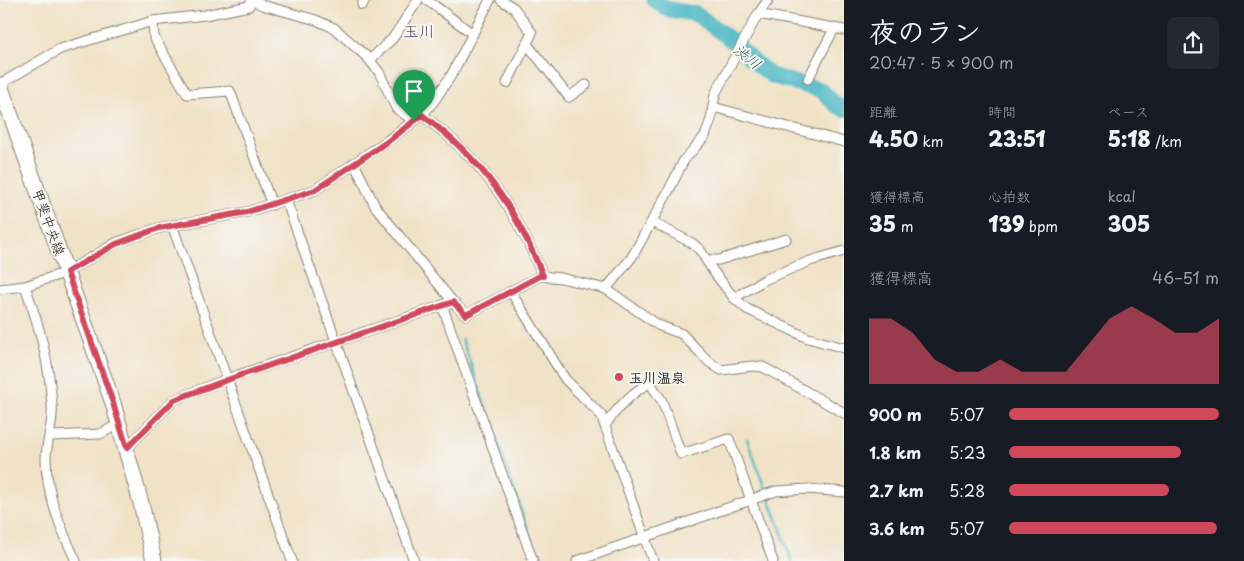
<!DOCTYPE html>
<html lang="ja">
<head>
<meta charset="utf-8">
<style>
  :root { --surface:#171b24; --page:#242831; --text:#f1f3f6; --muted:#9ea1a6; --accent:#d1495b }
  body { margin:0; font-family:"Playpen Sans","Klee One",sans-serif; background:var(--page); color:var(--text); height:100vh; display:flex; flex-direction:column; font-size:19px; white-space:nowrap }
  * { box-sizing:border-box; margin:0 }
  p { font-size:16px; color:var(--muted) }
  .icon { flex:none; width:28px; height:28px; fill:none; stroke:currentColor; stroke-width:2; stroke-linecap:round; stroke-linejoin:round }
  .map { position:relative; flex:1; overflow:hidden }
  .details { display:flex; flex-direction:column; background:var(--surface); width:400px }
  .details>* { flex:none }
  .pin { position:absolute; display:grid; place-items:center; width:42px; height:42px; color:#fff; margin:-51px -21px; border-radius:50% 50% 50% 0; rotate:-45deg; box-shadow:0 0 5px #0007 }
  .pin .icon { rotate:45deg }
  .round { display:grid; place-items:center; flex:none; width:52px; height:52px; border-radius:8px; background:var(--page) }
  .head { display:flex; align-items:center; justify-content:space-between; height:85px; padding:0 25px }
  h1 { font-size:28px; font-weight:800; line-height:38px }
  .stats { display:grid; grid-template-columns:repeat(3,1fr); gap:8px; height:85px; padding:5px 25px }
  .stats div { display:grid; align-content:center }
  .stats b { font-size:21px; font-weight:800 }
  .stats small { font-size:14px; font-weight:400 }
  .stats p { font-size:14px }
  .chart { height:140px; padding:10px 25px }
  .chart p { display:flex; justify-content:space-between }
  .chart svg { width:100%; height:90px; margin-top:5px; fill:var(--accent); opacity:.7 }
  ul { padding:0 25px; list-style:none; font-size:16px }
  li { display:grid; grid-template-columns:80px 60px 1fr; align-items:center; height:38px }
  li i { height:12px; border-radius:6px; background:var(--accent) }
  main { display:flex; flex:1; min-height:0 }
  .map>svg:first-child { display:block }
  .lines { fill:none; stroke-linecap:round; stroke-linejoin:round }
  .stream { stroke:#4bb8c5; stroke-width:2.5 }
  .river { stroke:#4bb8c5; stroke-width:16 }
  .street-casing { stroke:#867f71; stroke-width:11 }
  .primary-casing { stroke:#867f71; stroke-width:17 }
  .street { stroke:#fff; stroke-width:9 }
  .primary { stroke:#fff; stroke-width:15 }
  .route-casing { stroke:#fff; stroke-width:10 }
  .route { stroke:#d1495b; stroke-width:6 }
  .poi-dot { fill:#d1495b; stroke:#f6f6f2; stroke-width:2 }
  .labels { text-anchor:middle; dominant-baseline:central; stroke-width:4; stroke-linejoin:round; paint-order:stroke }
  .street-label { font-size:14px; fill:#1c1c1c; stroke:#f6f6f2 }
  .poi-label { font-size:14px; font-weight:bold; fill:#1c1c1c; stroke:#f6f6f2; text-anchor:start }
  .water-label { font-size:15px; font-style:italic; fill:#2f5a60; stroke:#f6f6f2 }
  .quarter-label { font-size:16px; fill:#564861; stroke:#f6f6f2 }
</style>
</head>
<body>
<main>
<div class="map">
<svg width="844" height="561" viewBox="0 0 844 561">
  <rect width="100%" height="100%" fill="#f6f6f2"/>
  <filter id="ink" filterUnits="userSpaceOnUse"><feTurbulence type="fractalNoise" baseFrequency=".02" numOctaves="2"/><feDisplacementMap in="SourceGraphic" scale="10" xChannelSelector="R" yChannelSelector="G"/><feConvolveMatrix kernelMatrix="1 2 1 2 8 2 1 2 1" color-interpolation-filters="sRGB"/></filter>
  <filter id="wash" filterUnits="userSpaceOnUse"><feTurbulence type="fractalNoise" baseFrequency=".0096" numOctaves="4" result="noise"/><feDisplacementMap in="SourceGraphic" scale="20" xChannelSelector="R" yChannelSelector="G"/><feGaussianBlur stdDeviation="1.12" result="paint"/><feColorMatrix in="noise" values="0 0 0 0 0 0 0 0 0 0 0 0 0 0 0 0 0 1.4 0 .05"/><feComposite in="paint" operator="in"/></filter>
  <g filter="url(#wash)">
    <rect width="100%" height="100%" fill="#f0e2c6"/>
    <g class="lines">
      <g class="stream">
        <path d="M462 339 539 561"/>
        <path d="M747 439 766 492"/>
        <path d="M768 497 774 511 792 561"/>
      </g>
      <path class="river" d="M654 0 667 9 696 14 734 42 753 61 772 76 821 90 836 105 844 109"/>
    </g>
  </g>
  <g filter="url(#ink)">
    <g class="lines">
      <g class="street-casing">
        <g id="street">
          <path d="M253 0 262 5 316 20 334 28 367 57 379 72 396 108 414 121"/>
          <path d="M427 0 473 34"/>
          <path d="M501 0 514 8 532 33 507 83"/>
          <path d="M362 5 365 0"/>
          <path d="M758 14 844 30"/>
          <path d="M153 21 154 37 187 94 230 91 272 205"/>
          <path d="M527 44 569 97 586 85"/>
          <path d="M370 60 393 38 418 0"/>
          <path d="M808 79 834 29"/>
          <path d="M0 84 60 49 153 21 205 15 249 6 252 0"/>
          <path d="M713 107 844 142"/>
          <path d="M422 115C482 159 515 208 543 276"/>
          <path d="M354 163 375 206 453 302 466 315 540 276 561 278 606 289 658 325 682 334 709 362 721 370 752 366 763 367 844 413"/>
          <path d="M286 200 414 561"/>
          <path d="M652 222 692 243 700 250 713 271 734 298 747 309 808 338 844 348"/>
          <path d="M172 225 292 561"/>
          <path d="M706 260H719L786 239"/>
          <path d="M25 286C40 328 49 361 52 405 54 423 46 441 46 459 46 494 61 529 76 561"/>
          <path d="M0 289 25 286 67 272 116 243 159 228 247 212 315 190 387 141 422 115 434 101 452 74 490 0"/>
          <path d="M606 289 632 257 669 190 684 160 705 136 711 119 715 94 758 14 768 0"/>
          <path d="M511 292 565 379 601 415 653 561"/>
          <path d="M734 298 766 279 810 261 844 251"/>
          <path d="M442 305 533 561"/>
          <path d="M605 425C617 409 632 391 650 383L662 401 681 454 729 439 773 561"/>
          <path d="M50 436 100 434 119 424"/>
          <path d="M127 448 174 400 227 379 453 302"/>
          <path d="M577 561 776 491 808 489 844 492"/>
        </g>
      </g>
      <g class="primary-casing">
        <path id="primary" d="M0 85 113 403 141 503 154 561"/>
      </g>
      <use href="#street" class="street"/>
      <use href="#primary" class="primary"/>
    </g>
  </g>
  <g class="lines" filter="url(#ink)">
    <g class="route-casing">
      <path id="route" d="M422 115C483 160 515 207 543 276H540L466 315 453 302 227 380 174 400 127 448 113 403 67 272 116 244 159 228 247 212 315 190 387 142Z"/>
    </g>
    <use href="#route" class="route"/>
  </g>
  <circle class="poi-dot" cx="619" cy="377" r="5"/>
  <g class="labels">
    <g class="street-label">
      <text transform="translate(49 222) rotate(70)">甲斐中央線</text>
    </g>
    <g class="poi-label">
      <text x="629" y="377">玉川温泉</text>
    </g>
    <g class="water-label">
      <text transform="translate(748 56) rotate(39)">渋川</text>
    </g>
    <g class="quarter-label">
      <text x="419" y="30">玉川</text>
    </g>
  </g>
</svg>
<div class="pin" style="left:414px;top:121px;background:#1e9e55"><svg class="icon" aria-label="arrive" viewBox="0 0 24 24"><path d="M6 21V4h12l-3 4 3 4H6"/></svg></div>
</div>
<section class="details">
<div class="head"><div><h1>夜のラン</h1><p>20:47 · 5 × 900 m</p></div><a class="round"><svg class="icon" aria-label="share" viewBox="0 0 24 24"><path d="M12 15V3M7 8l5-5 5 5M5 13v7h14v-7"/></svg></a></div>
<div class="stats">
<div><p>距離</p><b>4.50<small> km</small></b></div>
<div><p>時間</p><b>23:51</b></div>
<div><p>ペース</p><b>5:18<small> /km</small></b></div>
</div>
<div class="stats">
<div><p>獲得標高</p><b>35<small> m</small></b></div>
<div><p>心拍数</p><b>139<small> bpm</small></b></div>
<div><p>kcal</p><b>305</b></div>
</div>
<div class="chart"><p><span>獲得標高</span>46–51 m</p>
<svg viewBox="0 0 160 44" preserveAspectRatio="none"><path d="M0 44V12L10 12L20 19L30 32L40 38L50 38L60 32L70 38L80 38L90 38L100 25L110 12L120 6L130 12L140 19L150 19L160 12V44z"/></svg>
</div>
<ul>
<li><b>900 m</b>5:07<i style="width:100%"></i></li>
<li><b>1.8 km</b>5:23<i style="width:82%"></i></li>
<li><b>2.7 km</b>5:28<i style="width:76%"></i></li>
<li><b>3.6 km</b>5:07<i style="width:99%"></i></li>
</ul>
</section>
</main>
</body>
</html>
